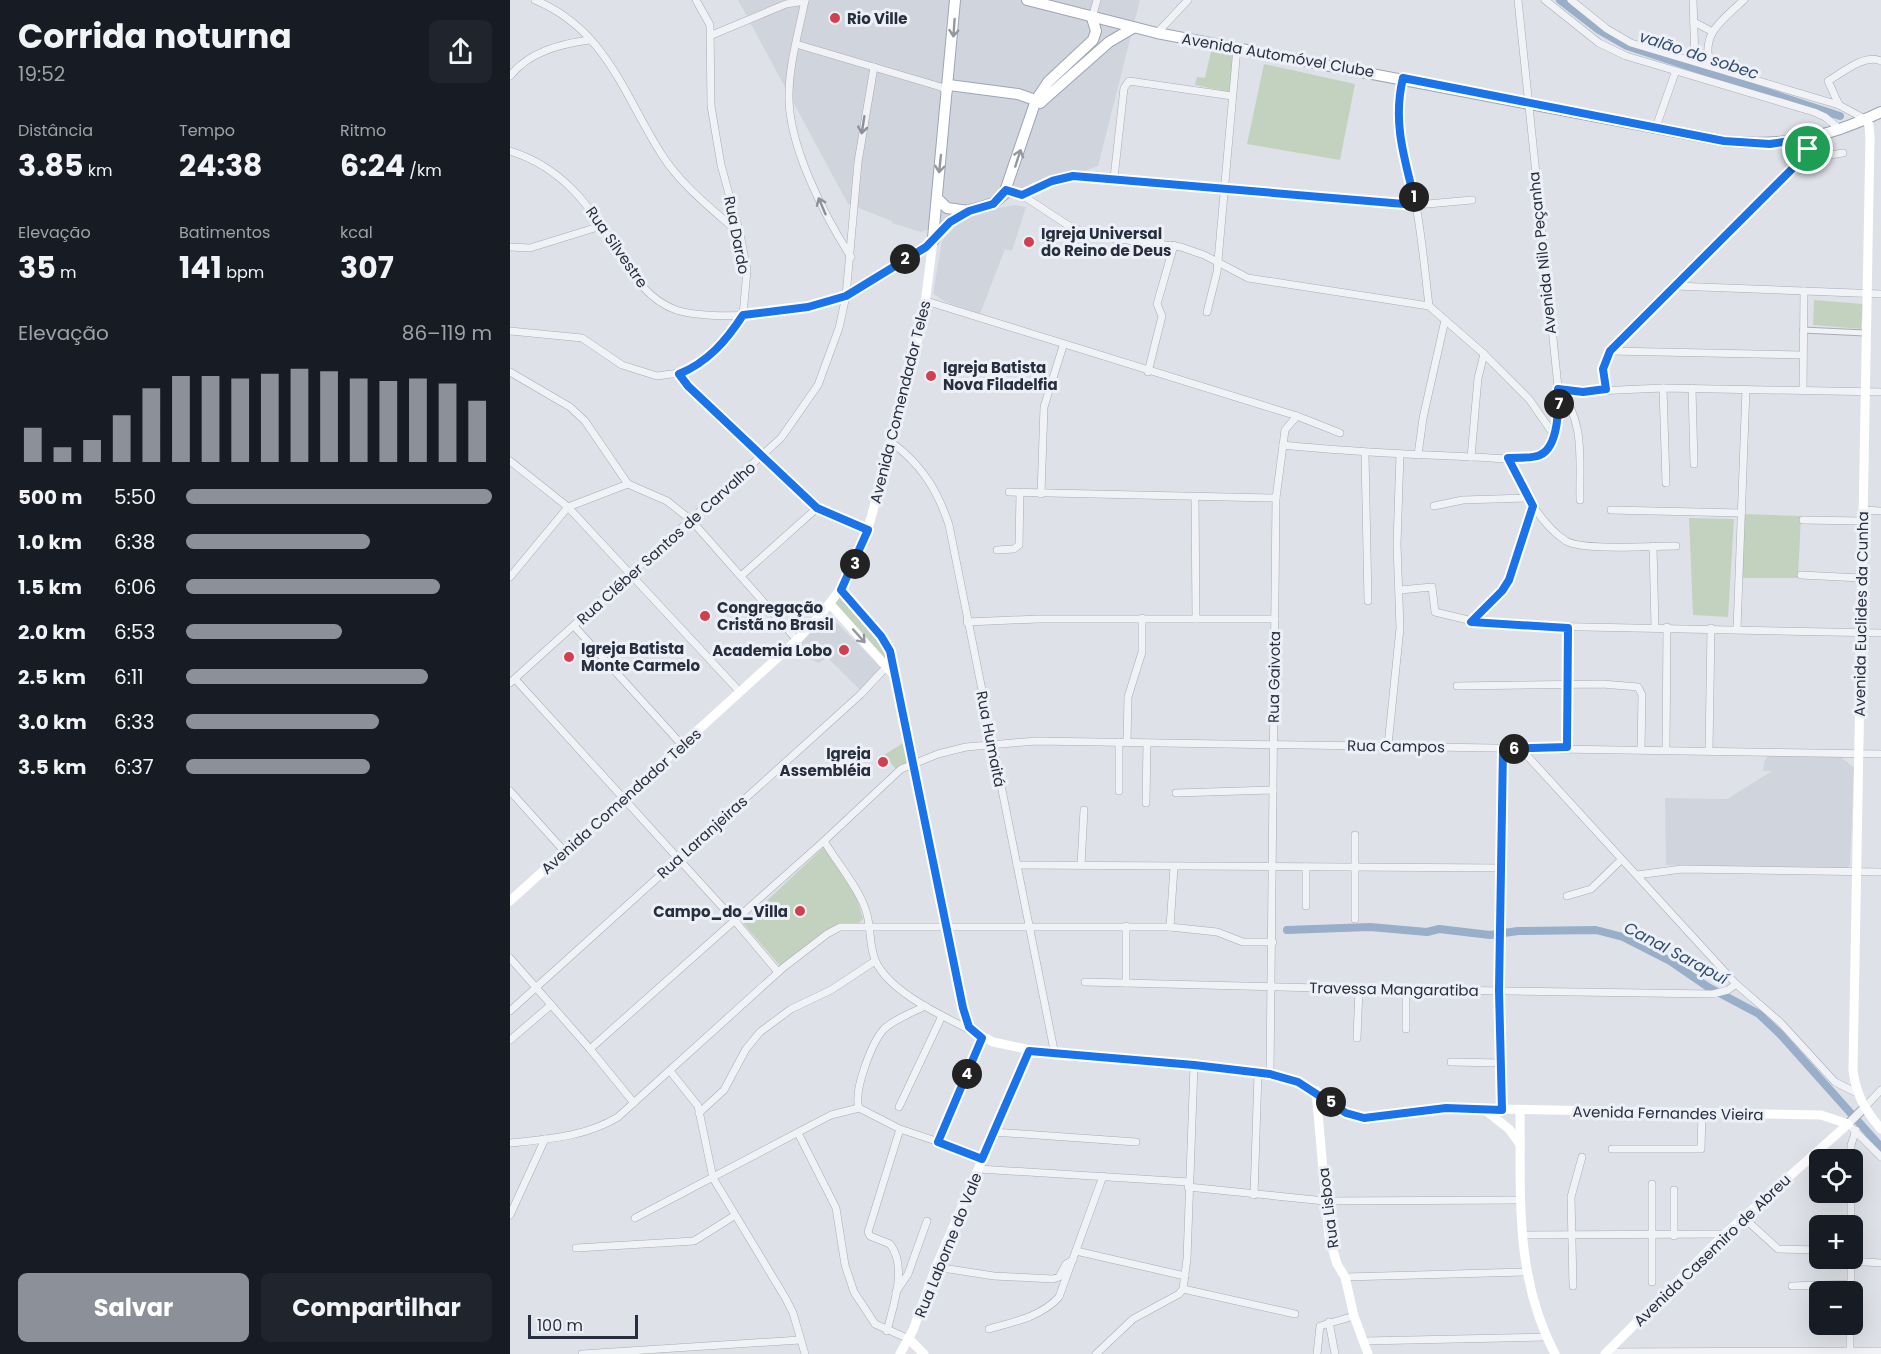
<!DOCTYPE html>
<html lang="pt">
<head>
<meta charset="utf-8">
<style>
  :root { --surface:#171b24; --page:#20242c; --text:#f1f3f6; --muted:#9ea1a6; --accent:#8c9099 }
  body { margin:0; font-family:Poppins,sans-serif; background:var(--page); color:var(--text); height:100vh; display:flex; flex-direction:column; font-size:22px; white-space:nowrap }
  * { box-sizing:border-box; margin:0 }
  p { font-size:20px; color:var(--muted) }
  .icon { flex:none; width:33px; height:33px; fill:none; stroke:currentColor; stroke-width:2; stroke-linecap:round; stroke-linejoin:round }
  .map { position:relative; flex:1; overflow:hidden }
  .sheet { display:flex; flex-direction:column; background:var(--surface); width:510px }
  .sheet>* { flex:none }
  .fabs { position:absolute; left:1299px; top:1149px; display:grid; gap:12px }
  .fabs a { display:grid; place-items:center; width:54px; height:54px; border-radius:9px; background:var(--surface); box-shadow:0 6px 24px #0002; font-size:30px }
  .scale { position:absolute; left:18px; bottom:15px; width:110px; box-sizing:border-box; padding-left:6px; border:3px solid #272f3f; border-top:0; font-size:16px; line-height:21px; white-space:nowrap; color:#272f3f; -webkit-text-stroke:4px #edf0f6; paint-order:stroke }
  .pin { position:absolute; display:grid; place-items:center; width:51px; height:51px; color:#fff; margin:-26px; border:3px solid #fff; border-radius:50%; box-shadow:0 2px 6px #0007 }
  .km { position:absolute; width:30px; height:30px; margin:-15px; border-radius:50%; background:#222; color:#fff; font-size:16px; line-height:30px; text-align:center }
  .round { display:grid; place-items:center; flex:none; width:63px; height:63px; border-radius:9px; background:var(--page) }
  .head { display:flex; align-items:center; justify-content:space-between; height:102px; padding:0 18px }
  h1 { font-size:33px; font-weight:700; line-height:45px }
  .stats { display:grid; grid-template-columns:repeat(3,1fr); gap:9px; height:102px; padding:6px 18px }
  .stats div { display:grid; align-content:center }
  .stats b { font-size:30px; font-weight:700 }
  .stats small { font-size:16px; font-weight:400 }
  .stats p { font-size:16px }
  .chart { height:168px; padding:12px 18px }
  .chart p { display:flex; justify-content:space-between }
  .chart svg { width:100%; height:108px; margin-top:6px; stroke:var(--accent); stroke-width:6 }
  .primary-button { display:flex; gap:12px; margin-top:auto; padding:12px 18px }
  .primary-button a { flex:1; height:69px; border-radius:9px; background:var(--accent); color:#fff; font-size:24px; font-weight:700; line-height:69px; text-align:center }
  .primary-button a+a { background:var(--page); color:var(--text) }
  ul { padding:0 18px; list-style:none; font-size:20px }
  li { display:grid; grid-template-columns:96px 72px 1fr; align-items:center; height:45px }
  li i { height:15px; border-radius:8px; background:var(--accent) }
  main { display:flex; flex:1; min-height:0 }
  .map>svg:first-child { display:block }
  .built { fill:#d0d4dd }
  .green { fill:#c3d2bf }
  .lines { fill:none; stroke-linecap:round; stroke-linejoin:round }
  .canal { stroke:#98aec9; stroke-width:8 }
  .pedestrian-casing { stroke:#a7acb5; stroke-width:7 }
  .minor-casing { stroke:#a7acb5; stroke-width:8 }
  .tertiary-casing { stroke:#a7acb5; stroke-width:10 }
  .primary-casing { stroke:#9da5b4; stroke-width:12 }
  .pedestrian { stroke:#f1f2f6; stroke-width:5 }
  .minor { stroke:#f1f2f6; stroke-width:7 }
  .tertiary { stroke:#f1f2f6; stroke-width:8 }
  .secondary { stroke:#fff; stroke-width:9 }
  .primary { stroke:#fff; stroke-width:10 }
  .oneway { stroke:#93979f }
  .oneway2 { stroke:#8c909a }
  .route-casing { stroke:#fff; stroke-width:12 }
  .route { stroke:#1a73e8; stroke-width:8 }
  .poi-dot { fill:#d04050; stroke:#edf0f6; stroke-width:2 }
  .labels { text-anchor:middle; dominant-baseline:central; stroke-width:6; stroke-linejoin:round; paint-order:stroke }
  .poi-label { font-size:15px; font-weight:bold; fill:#272f3f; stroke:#edf0f6; text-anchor:start }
  .street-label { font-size:15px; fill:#272f3f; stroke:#edf0f6 }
  .water-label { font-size:16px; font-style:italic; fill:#314c73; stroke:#edf0f6 }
</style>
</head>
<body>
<main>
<section class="sheet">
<div class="head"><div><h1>Corrida noturna</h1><p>19:52</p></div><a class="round"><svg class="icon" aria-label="share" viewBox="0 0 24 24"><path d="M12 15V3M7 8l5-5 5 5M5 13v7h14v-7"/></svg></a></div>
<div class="stats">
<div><p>Distância</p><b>3.85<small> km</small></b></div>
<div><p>Tempo</p><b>24:38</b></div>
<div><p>Ritmo</p><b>6:24<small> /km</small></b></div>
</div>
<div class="stats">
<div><p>Elevação</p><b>35<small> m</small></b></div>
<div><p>Batimentos</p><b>141<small> bpm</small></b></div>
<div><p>kcal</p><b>307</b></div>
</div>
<div class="chart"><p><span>Elevação</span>86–119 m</p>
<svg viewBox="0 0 160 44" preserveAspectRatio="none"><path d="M5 44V30M15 44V38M25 44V35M35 44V25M45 44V14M55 44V9M65 44V9M75 44V10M85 44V8M95 44V6M105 44V7M115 44V10M125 44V11M135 44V10M145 44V12M155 44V19"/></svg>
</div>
<ul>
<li><b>500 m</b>5:50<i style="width:100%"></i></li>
<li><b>1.0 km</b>6:38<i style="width:60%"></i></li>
<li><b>1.5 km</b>6:06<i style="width:83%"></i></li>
<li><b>2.0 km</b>6:53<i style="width:51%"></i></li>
<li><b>2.5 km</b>6:11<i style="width:79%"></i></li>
<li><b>3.0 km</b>6:33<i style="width:63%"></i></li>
<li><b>3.5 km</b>6:37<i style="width:60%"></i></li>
</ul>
<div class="primary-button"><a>Salvar</a><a>Compartilhar</a></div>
</section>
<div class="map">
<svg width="1371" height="1354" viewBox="0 0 1371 1354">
  <rect width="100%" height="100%" fill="#dee2e8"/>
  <g class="built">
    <path d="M228 0H630L588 166 465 212 505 205 516 207 502 251 495 249 470 314 436 302 423 294 432 241 455 216 411 232 382 223V221L338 204Z"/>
    <path d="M318 614 371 667 370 671 350 690 317 657 309 663 300 659 287 646Z"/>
    <path d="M1329 755 1344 768 1340 865 1335 869 1156 865 1155 798 1217 799 1262 771H1253L1254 762 1258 756Z"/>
  </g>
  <g class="green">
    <path d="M702 47 723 53 725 56 719 92 685 85 687 77 695 78Z"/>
    <path d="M754 64 845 84 830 160 737 144Z"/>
    <path d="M1304 300 1353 304 1351 329 1303 325Z"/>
    <path d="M1234 514 1291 516 1288 578H1232Z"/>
    <path d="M1179 518 1224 519 1218 617 1183 615Z"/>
    <path d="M331 596 375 648 378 655 375 659 323 605Z"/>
    <path d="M398 740 403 757 390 774 374 755Z"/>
    <path d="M314 847 347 898 353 919 347 925 327 929 270 966 233 923Z"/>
  </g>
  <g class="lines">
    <g class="canal">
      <path d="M1050 0 1089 30 1117 46 1330 116"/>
      <path d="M777 930 860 927 917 932 929 929 980 935 1008 931 1086 930 1113 937 1160 961 1198 987 1249 1014 1270 1034 1371 1147"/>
    </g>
    <g class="pedestrian-casing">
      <path id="pedestrian" d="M1293 330 1355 333"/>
    </g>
    <g class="minor-casing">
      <g id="minor">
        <path d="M25 0C97 30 114 96 152 155 172 186 202 209 229 233"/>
        <path d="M295 0C289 31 279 64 279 95 278 145 314 215 341 257"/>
        <path d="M1035 0 1089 43 1116 56 1304 112 1315 117 1331 130"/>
        <path d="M1061 0 1097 29 1121 43 1329 105 1355 119"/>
        <path d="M1183 0 1185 61"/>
        <path d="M582 18 587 0"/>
        <path d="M1184 22 1201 31"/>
        <path d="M647 33 678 0"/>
        <path d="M202 35 276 4 295 1"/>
        <path d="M286 44 431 87 438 92"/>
        <path d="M1201 66C1189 35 1213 19 1234 0"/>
        <path d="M0 76C19 52 50 44 79 40"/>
        <path d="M893 78C881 127 897 158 906 205 912 238 915 272 919 306L974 354 1019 399 1044 435"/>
        <path d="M1329 105 1318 81C1332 73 1355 53 1371 61"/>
        <path d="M1146 127 1165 73"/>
        <path d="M0 151C71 173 91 232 132 286 142 297 152 305 166 310 204 322 301 314 337 295 366 280 397 261 423 241"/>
        <path d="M1292 159 1333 153"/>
        <path d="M604 178 614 88 619 81 722 96"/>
        <path d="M497 190 512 195 556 224 578 235 671 247 694 255 738 278 919 306"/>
        <path d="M512 195 542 181 563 176 906 205 962 200"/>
        <path d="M0 247 20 248 91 226"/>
        <path d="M1164 286 1371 294"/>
        <path d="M416 301 787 416 830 433"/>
        <path d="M697 312 707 272 727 48"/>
        <path d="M0 331 72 338 112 365 147 376 169 373 182 368 216 340 233 315 237 270 230 234 211 165 201 106 200 25 186 0"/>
        <path d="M1100 351 1293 355"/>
        <path d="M0 372 60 407 75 421 118 484"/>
        <path d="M638 372 652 316 647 304 664 245"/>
        <path d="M169 373 178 386 307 508 358 530"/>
        <path d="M1153 388 1156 483"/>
        <path d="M1182 388 1184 464"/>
        <path d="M1048 389 1064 392 1153 388 1371 392"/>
        <path d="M1048 389C1076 420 1069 462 1070 500"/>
        <path d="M1096 389 1093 369 1100 351 1292 159 1301 138"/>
        <path d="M1293 389 1294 291"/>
        <path d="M381 442C411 464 427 489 439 525L545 1055"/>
        <path d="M773 445C836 452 898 454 961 457 982 457 1010 463 1030 455 1044 450 1050 419 1050 406L1008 0"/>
        <path d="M855 454 858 601"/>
        <path d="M908 455 913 418 935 320"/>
        <path d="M961 457 968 378 974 354"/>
        <path d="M998 458C1012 487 1028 523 1056 541 1073 551 1144 546 1166 546"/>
        <path d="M0 461 58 507 230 692"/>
        <path d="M499 492 766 498"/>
        <path d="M531 494 534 407 553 346"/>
        <path d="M685 497 686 619"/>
        <path d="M924 506 953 500 1018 498"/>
        <path d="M1101 510 1231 513"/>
        <path d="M1353 510 1371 511"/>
        <path d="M1293 520 1352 521"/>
        <path d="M1143 546 1145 627"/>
        <path d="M487 550 504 549 509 545 510 493"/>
        <path d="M1291 575 1351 578"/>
        <path d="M231 576 307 508"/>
        <path d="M0 577 58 507 118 484 157 501 181 520 287 640"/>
        <path d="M890 590 922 587 925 612 979 625 1371 633"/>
        <path d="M457 622 528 619H765"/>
        <path d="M961 622 992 591 999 580 1023 505"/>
        <path d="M64 626 172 745"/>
        <path d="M1227 629 1236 389"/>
        <path d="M5 679 225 921 268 972"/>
        <path d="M0 683 271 438 308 385 329 328 336 296 348 162 364 67"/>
        <path d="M947 686 1092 684 1128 687 1132 695 1131 749"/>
        <path d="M617 742 618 697 632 652V618"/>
        <path d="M878 745 890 628 887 544 890 454"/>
        <path d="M1057 747 1058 628"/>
        <path d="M1011 749 1226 984 1270 1022 1325 1082 1347 1093"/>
        <path d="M1156 749 1157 627"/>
        <path d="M1199 750 1201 628"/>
        <path d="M0 791 55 852"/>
        <path d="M609 791V742"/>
        <path d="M666 793 763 790"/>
        <path d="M636 803 637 743"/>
        <path d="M845 835V919"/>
        <path d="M314 841C327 863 346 884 355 908 362 925 358 945 366 962 381 993 433 1016 462 1031"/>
        <path d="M507 865 993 868"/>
        <path d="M571 865 574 810"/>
        <path d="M1127 875 1172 869 1371 872"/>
        <path d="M1057 896 1081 889 1111 860"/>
        <path d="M796 906V867"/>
        <path d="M660 927 664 867"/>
        <path d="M0 958 80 1049 124 1103"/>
        <path d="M575 982 849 989 1203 994 1218 990 1226 984"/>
        <path d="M616 983V926"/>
        <path d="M896 990V1029"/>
        <path d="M0 1011 351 694 379 664"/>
        <path d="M847 1038 849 989"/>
        <path d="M0 1040 41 1005"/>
        <path d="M80 1049 314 841 391 769 428 754 456 747 526 741 1371 754"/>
        <path d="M941 1062 991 1063"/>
        <path d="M160 1071 188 1106 203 1178 276 1299 283 1313 295 1354"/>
        <path d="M760 1074 766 498 775 430 787 416"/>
        <path d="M389 1107 432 1016"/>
        <path d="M349 1108C343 1091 362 1042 374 1029 384 1019 402 1013 415 1006"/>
        <path d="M1354 1108 1371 1090"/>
        <path d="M992 1110 989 990 993 749"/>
        <path d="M189 1113 214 1090 236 1049 250 1032 281 1009 321 990 365 961"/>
        <path d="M1338 1124 1371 1157"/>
        <path d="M483 1132 626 1142"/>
        <path d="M288 1133 326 1208 335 1265 344 1292 365 1324 399 1339"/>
        <path d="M428 1142 472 1038"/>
        <path d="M0 1143C38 1139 75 1137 108 1117L274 967 317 934 330 927H660L707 932 733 942H763"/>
        <path d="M1102 1149H1191L1192 1114"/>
        <path d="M1341 1160V1145L1346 1130"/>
        <path d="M468 1169 679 1182"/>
        <path d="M1142 1184V1282"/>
        <path d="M678 1187 815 1201 1011 1200"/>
        <path d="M1164 1190V1236"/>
        <path d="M1341 1192V1226"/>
        <path d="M744 1195 748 1073"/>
        <path d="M0 1215 35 1139"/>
        <path d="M125 1218 321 1115 349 1108 390 1129 456 1151 472 1159"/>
        <path d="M1234 1218 1268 1249 1310 1250"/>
        <path d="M1012 1235 1215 1234"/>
        <path d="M66 1248 184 1241 224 1216"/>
        <path d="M566 1251 675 1276"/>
        <path d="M1341 1261 1371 1263"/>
        <path d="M426 1267 484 1276 543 1279 549 1277 556 1264 563 1260"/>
        <path d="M835 1277 1015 1272"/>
        <path d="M1063 1286 1061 1197 1072 1157"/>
        <path d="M1282 1286 1341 1284"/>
        <path d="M673 1289 785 1314"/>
        <path d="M386 1292 398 1274 417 1221"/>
        <path d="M1341 1292V1258"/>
        <path d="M819 1322 825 1354"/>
        <path d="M479 1329C503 1322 531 1317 549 1297L593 1176"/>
        <path d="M377 1331C383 1306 398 1267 380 1244L360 1236 358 1232 390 1129"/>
        <path d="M854 1341 1036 1337"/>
        <path d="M1097 1352 1371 1351"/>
        <path d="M72 1354 290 1340"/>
        <path d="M586 1354 623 1319 669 1294 673 1289 677 1259 684 1065"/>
        <path d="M807 1354 810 1326 844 1316"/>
        <path d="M1340 1354V1324"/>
      </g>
    </g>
    <g class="tertiary-casing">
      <path id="tertiary" d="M1338 1124 1354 1108"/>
    </g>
    <g class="primary-casing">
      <g id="primary">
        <path d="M517 0 647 33 1214 141C1275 147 1316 138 1371 112"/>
        <path d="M439 85 508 94 531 102"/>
        <path d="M530 103 599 42 623 28"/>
        <path d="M427 198 437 208 459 211"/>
        <path d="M423 238 445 0"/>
        <path d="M423 241C432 228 444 216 460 210 473 206 484 206 494 194L526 100 538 82 583 40 586 31 582 18"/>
      </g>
    </g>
    <use href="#pedestrian" class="pedestrian"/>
    <use href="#minor" class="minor"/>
    <use href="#tertiary" class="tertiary"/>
    <g class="secondary">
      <path d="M1355 119 1359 125 1360 137 1343 1070C1346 1095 1355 1110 1371 1129"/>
      <path d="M331 590 371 636 380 651 453 1008 462 1031 483 1042 545 1055 684 1065 770 1076 806 1091 836 1113 854 1118 936 1108 1311 1115 1338 1124"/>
      <path d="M321 605 383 674"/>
      <path d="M0 901 287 640C326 600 346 573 361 518L413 319 423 241"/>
      <path d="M806 1091 819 1237 827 1264 835 1277 844 1316 858 1354"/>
      <path d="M975 1110 999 1129 1010 1144"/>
      <path d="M1010 1111C1011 1196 1004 1276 1045 1354"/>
      <path d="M399 1339 414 1354"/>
      <path d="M390 1354 403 1330 426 1267 519 1051"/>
      <path d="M1095 1354 1215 1234 1338 1124"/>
    </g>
    <use href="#primary" class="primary"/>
  </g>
  <defs><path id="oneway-shaft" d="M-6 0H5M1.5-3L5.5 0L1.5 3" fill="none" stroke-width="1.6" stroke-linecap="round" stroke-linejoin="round" transform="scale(1.5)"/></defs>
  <g class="oneway">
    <use href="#oneway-shaft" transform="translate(444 28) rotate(94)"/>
    <use href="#oneway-shaft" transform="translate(508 158) rotate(-72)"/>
    <use href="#oneway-shaft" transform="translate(430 164) rotate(96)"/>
    <use href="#oneway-shaft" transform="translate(349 636) rotate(48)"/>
  </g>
  <g class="oneway2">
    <use href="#oneway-shaft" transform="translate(353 125) rotate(99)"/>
    <use href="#oneway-shaft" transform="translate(312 206) rotate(-113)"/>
  </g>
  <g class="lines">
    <g class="route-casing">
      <path id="route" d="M893 78 1214 141 1260 144 1301 138 1292 159 1100 351 1093 369 1096 389 1073 392 1048 389C1049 405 1049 447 1030 455 1022 459 1007 457 998 458L1023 506 999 580 992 591 961 622 1058 628 1057 747 993 749 989 990 992 1110 936 1108 854 1118 836 1113 788 1082 760 1074 684 1065 519 1051 472 1159 428 1142 472 1038 459 1027 453 1008 380 651 371 636 331 590 358 530 307 508 178 386 169 374C198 362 216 341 233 315L298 307 336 296 416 247 440 222 459 211 483 204 496 190 512 195 542 181 563 176 906 205C895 160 882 123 893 78Z"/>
    </g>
    <use href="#route" class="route"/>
  </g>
  <g class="poi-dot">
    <circle cx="325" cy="18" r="6"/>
    <circle cx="519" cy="242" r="6"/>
    <circle cx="421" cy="376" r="6"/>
    <circle cx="195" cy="616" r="6"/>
    <circle cx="334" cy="650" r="6"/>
    <circle cx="59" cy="657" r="6"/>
    <circle cx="373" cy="762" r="6"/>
    <circle cx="290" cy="911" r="6"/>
  </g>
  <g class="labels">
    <g class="poi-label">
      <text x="337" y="18">Rio Ville</text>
      <text x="531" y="233">Igreja Universal<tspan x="531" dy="17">do Reino de Deus</tspan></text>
      <text x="433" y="367">Igreja Batista<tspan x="433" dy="17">Nova Filadelfia</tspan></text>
      <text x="207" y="607">Congregação<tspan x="207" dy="17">Cristã no Brasil</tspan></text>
      <text x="71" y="648">Igreja Batista<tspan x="71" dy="17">Monte Carmelo</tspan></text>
      <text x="322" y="650" text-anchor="end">Academia Lobo</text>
      <text x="361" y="753" text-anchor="end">Igreja<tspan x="361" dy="17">Assembléia</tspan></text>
      <text x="278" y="911" text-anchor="end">Campo_do_Villa</text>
    </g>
    <g class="street-label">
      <text transform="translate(768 55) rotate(10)">Avenida Automóvel Clube</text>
      <text transform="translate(227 235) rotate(79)">Rua Dardo</text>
      <text transform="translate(107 247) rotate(55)">Rua Silvestre</text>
      <text transform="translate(1032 253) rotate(-96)">Avenida Nilo Peçanha</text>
      <text transform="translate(390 402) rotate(-76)">Avenida Comendador Teles</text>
      <text transform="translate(156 543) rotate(-42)">Rua Cléber Santos de Carvalho</text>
      <text transform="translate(1351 614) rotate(-89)">Avenida Euclides da Cunha</text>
      <text transform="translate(764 677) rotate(-89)">Rua Gaivota</text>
      <text transform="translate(481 739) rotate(79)">Rua Humaitá</text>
      <text transform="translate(886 746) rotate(1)">Rua Campos</text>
      <text transform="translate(111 801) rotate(-42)">Avenida Comendador Teles</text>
      <text transform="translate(192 837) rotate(-42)">Rua Laranjeiras</text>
      <text transform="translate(884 989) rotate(1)">Travessa Mangaratiba</text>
      <text transform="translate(1158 1113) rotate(1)">Avenida Fernandes Vieira</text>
      <text transform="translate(818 1208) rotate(-97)">Rua Lisboa</text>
      <text transform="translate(438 1245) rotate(-68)">Rua Laborne do Vale</text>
      <text transform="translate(1202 1250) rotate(-44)">Avenida Casemiro de Abreu</text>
    </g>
    <g class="water-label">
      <text transform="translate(1189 55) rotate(18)">valão do sobec</text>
      <text transform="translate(1166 953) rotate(28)">Canal Sarapuí</text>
    </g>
  </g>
</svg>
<div class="fabs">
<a><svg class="icon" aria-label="locate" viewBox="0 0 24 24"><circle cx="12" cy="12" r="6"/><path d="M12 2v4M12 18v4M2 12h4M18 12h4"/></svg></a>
<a>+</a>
<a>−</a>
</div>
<div class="scale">100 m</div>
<div class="pin" style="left:1298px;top:149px;background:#1e9e55"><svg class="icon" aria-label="arrive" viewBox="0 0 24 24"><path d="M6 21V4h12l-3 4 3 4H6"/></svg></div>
<b class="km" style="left:904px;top:197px">1</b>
<b class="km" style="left:395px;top:259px">2</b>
<b class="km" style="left:345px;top:564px">3</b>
<b class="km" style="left:457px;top:1074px">4</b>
<b class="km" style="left:821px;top:1102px">5</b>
<b class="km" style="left:1004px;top:749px">6</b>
<b class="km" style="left:1049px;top:404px">7</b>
</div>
</main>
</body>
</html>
